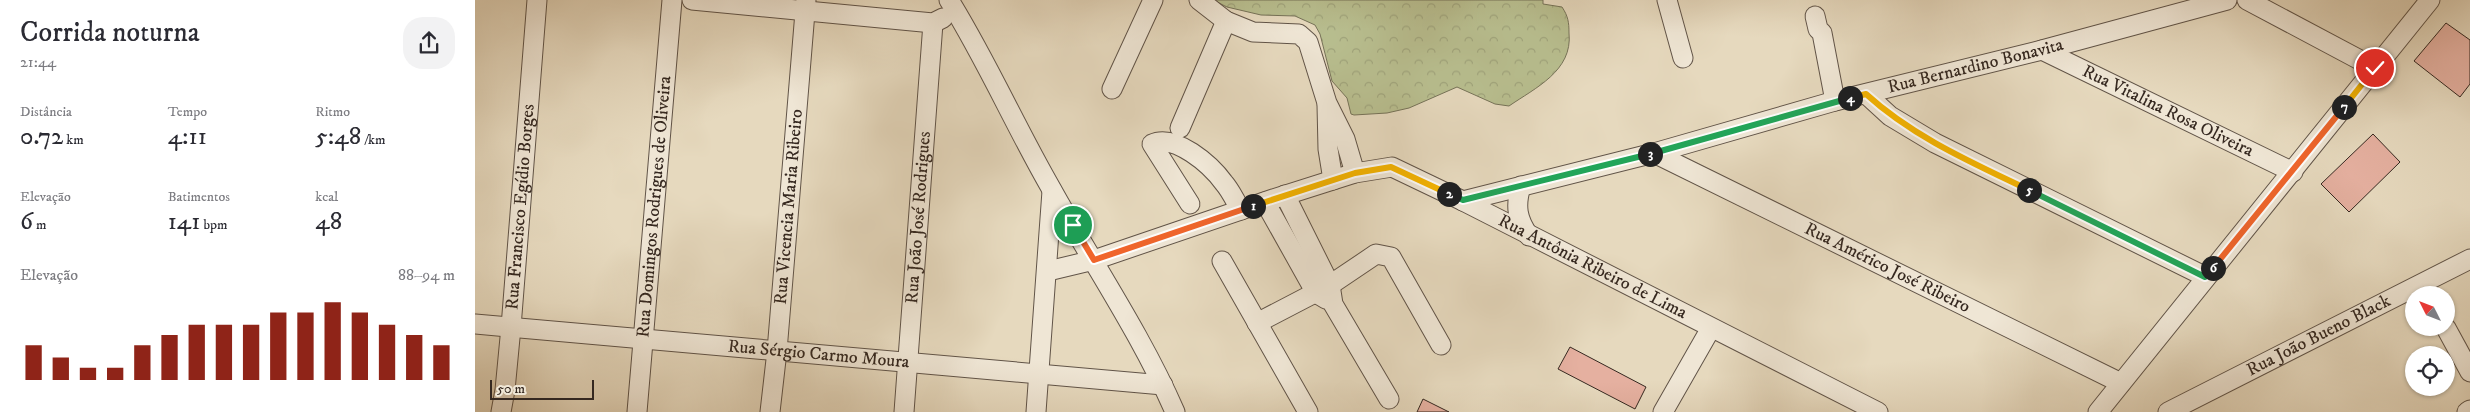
<!DOCTYPE html>
<html lang="pt">
<head>
<meta charset="utf-8">
<style>
  :root { --surface:#fff; --page:#f2f2f3; --text:#2b2b33; --muted:#7c7c81; --accent:#8f2418 }
  body { margin:0; font-family:"IM FELL DW Pica",serif; background:var(--page); color:var(--text); height:100vh; display:flex; flex-direction:column; font-size:19px; white-space:nowrap }
  * { box-sizing:border-box; margin:0 }
  p { font-size:16px; color:var(--muted) }
  .icon { flex:none; width:28px; height:28px; fill:none; stroke:currentColor; stroke-width:2; stroke-linecap:round; stroke-linejoin:round }
  .map { position:relative; flex:1; overflow:hidden }
  .side { display:flex; flex-direction:column; background:var(--surface); width:475px }
  .side>* { flex:none }
  .needle { width:32px; rotate:312deg }
  .fabs { position:absolute; left:1930px; top:286px; display:grid; gap:10px }
  .fabs a { display:grid; place-items:center; width:50px; height:50px; border-radius:50%; background:var(--surface); box-shadow:0 1px 4px #0004; font-size:25px }
  .scale { position:absolute; left:15px; bottom:12px; width:104px; box-sizing:border-box; padding-left:5px; border:2px solid #352820; border-top:0; font-size:14px; line-height:18px; white-space:nowrap; color:#352820; -webkit-text-stroke:4px #efe6d5; paint-order:stroke }
  .pin { position:absolute; display:grid; place-items:center; width:42px; height:42px; color:#fff; margin:-21px; border:2px solid #fff; border-radius:50%; box-shadow:0 1px 5px #0007 }
  .km { position:absolute; width:25px; height:25px; margin:-12px; border-radius:50%; background:#222; color:#fff; font-size:14px; line-height:25px; text-align:center }
  .round { display:grid; place-items:center; flex:none; width:52px; height:52px; border-radius:20px; background:var(--page) }
  .headline { display:flex; align-items:center; justify-content:space-between; height:85px; padding:0 20px }
  h1 { font-size:28px; font-weight:600; line-height:38px }
  .stats { display:grid; grid-template-columns:repeat(3,1fr); gap:8px; height:85px; padding:5px 20px }
  .stats div { display:grid; align-content:center }
  .stats b { font-size:25px; font-weight:600 }
  .stats small { font-size:14px; font-weight:400 }
  .stats p { font-size:14px }
  .chart { height:140px; padding:10px 20px }
  .chart p { display:flex; justify-content:space-between }
  .chart svg { width:100%; height:90px; margin-top:5px; stroke:var(--accent); stroke-width:6 }
  main { display:flex; flex:1; min-height:0 }
  .map>svg:first-child { display:block }
  .forest { fill:url(#forest-crowns); stroke:#767358 }
  .building { fill:#e5b0a0; stroke:#352820 }
  .lines { fill:none; stroke-linecap:round; stroke-linejoin:round }
  .minor-casing { stroke:#615448; stroke-width:21 }
  .minor { stroke:#efe6d5; stroke-width:19 }
  .split-1-casing { stroke:#fff; stroke-width:10 }
  .split-2-casing { stroke:#fff; stroke-width:10 }
  .split-3-casing { stroke:#fff; stroke-width:10 }
  .split-4-casing { stroke:#fff; stroke-width:10 }
  .split-5-casing { stroke:#fff; stroke-width:10 }
  .split-6-casing { stroke:#fff; stroke-width:10 }
  .split-7-casing { stroke:#fff; stroke-width:10 }
  .split-8-casing { stroke:#fff; stroke-width:10 }
  .split-1 { stroke:#f0652b; stroke-width:6 }
  .split-2 { stroke:#f5b400; stroke-width:6 }
  .split-3 { stroke:#22a559; stroke-width:6 }
  .split-4 { stroke:#22a559; stroke-width:6 }
  .split-5 { stroke:#f5b400; stroke-width:6 }
  .split-6 { stroke:#22a559; stroke-width:6 }
  .split-7 { stroke:#f0652b; stroke-width:6 }
  .split-8 { stroke:#f5b400; stroke-width:6 }
  .labels { text-anchor:middle; dominant-baseline:central; stroke-width:4.5; stroke-linejoin:round; paint-order:stroke }
  .street-label { font-size:18px; fill:#352820; stroke:#efe6d5 }
</style>
</head>
<body>
<main>
<section class="side">
<div class="headline"><div><h1>Corrida noturna</h1><p>21:44</p></div><a class="round"><svg class="icon" aria-label="share" viewBox="0 0 24 24"><path d="M12 15V3M7 8l5-5 5 5M5 13v7h14v-7"/></svg></a></div>
<div class="stats">
<div><p>Distância</p><b>0.72<small> km</small></b></div>
<div><p>Tempo</p><b>4:11</b></div>
<div><p>Ritmo</p><b>5:48<small> /km</small></b></div>
</div>
<div class="stats">
<div><p>Elevação</p><b>6<small> m</small></b></div>
<div><p>Batimentos</p><b>141<small> bpm</small></b></div>
<div><p>kcal</p><b>48</b></div>
</div>
<div class="chart"><p><span>Elevação</span>88–94 m</p>
<svg viewBox="0 0 160 44" preserveAspectRatio="none"><path d="M5 44V27M15 44V33M25 44V38M35 44V38M45 44V27M55 44V22M65 44V17M75 44V17M85 44V17M95 44V11M105 44V11M115 44V6M125 44V11M135 44V17M145 44V22M155 44V27"/></svg>
</div>
</section>
<div class="map">
<svg width="1995" height="412" viewBox="0 0 1995 412">
  <defs>
    <pattern id="forest-crowns" width="20" height="18" patternUnits="userSpaceOnUse" patternTransform="scale(1.25)"><rect width="20" height="18" fill="#b8be8f"/><path d="M2 6a3 3 0 1 1 6 0M12 15a3 3 0 1 1 6 0" fill="none" stroke="#9fa37b"/></pattern>
  </defs>
  <rect width="100%" height="100%" fill="#e6d9be"/>
  <filter id="stains"><feTurbulence type="fractalNoise" baseFrequency=".004" numOctaves="4"/><feColorMatrix values="0 0 0 0 .2 0 0 0 0 .09 0 0 0 0 .02 0 0 0 .5 -.17"/></filter>
  <radialGradient id="worn" r=".72"><stop offset=".6" stop-color="#630" stop-opacity="0"/><stop offset="1" stop-color="#630" stop-opacity=".3"/></radialGradient>
  <path class="forest" d="M738 0H1068V4L1087 7C1093 16 1094 22 1094 33 1098 71 1060 88 1034 106L1020 104 982 87 934 108 912 113 879 115 876 114 872 98 857 81 845 34 840 25 820 16 786 15 752 7Z"/>
  <g class="building">
    <path d="M1971 23 1995 40V84L1985 97 1939 61Z"/>
    <path d="M1898 134 1925 162 1874 212 1846 184Z"/>
    <path d="M1095 347 1171 387 1160 409 1083 369Z"/>
    <path d="M948 399 974 412H942Z"/>
  </g>
  <g class="lines">
    <g class="minor-casing">
      <g id="minor">
        <path d="M217 0 458 23 468 18"/>
        <path d="M474 0C512 61 541 128 577 190 618 264 666 334 700 412"/>
        <path d="M724 0 751 21 778 32 824 34 833 42 852 103 870 139 880 173"/>
        <path d="M1192 0 1208 58"/>
        <path d="M1772 0 1900 68"/>
        <path d="M1340 16 1343 29 1347 33 1360 101"/>
        <path id="s1" d="M1567 50 1818 172"/>
        <path d="M637 89 678 0"/>
        <path d="M1391 94 1415 116 1460 143 1731 277"/>
        <path d="M852 105 853 149 858 180"/>
        <path d="M705 128 751 21"/>
        <path id="s2" d="M1179 153 1646 383"/>
        <path d="M1046 186C1040 206 1042 219 1054 236"/>
        <path d="M810 195 855 285 858 304 914 399"/>
        <path id="s3" d="M988 201 1179 153 1360 101 1567 50 1752 0"/>
        <path d="M790 202 841 293 851 299"/>
        <path d="M715 204 677 144C700 133 736 165 749 183 756 191 760 201 766 210"/>
        <path d="M747 261 833 412"/>
        <path id="s4" d="M573 271 619 260 798 199 880 173 917 167 988 201 1403 412"/>
        <path d="M782 323 855 285 901 254 916 257 966 345"/>
        <path id="s5" d="M0 324 688 385"/>
        <path d="M1971 328 1995 372"/>
        <path id="s6" d="M26 412 30 390 36 327 62 0"/>
        <path id="s7" d="M162 412 197 0"/>
        <path id="s8" d="M295 412 302 351 331 0"/>
        <path id="s9" d="M429 412 458 23"/>
        <path d="M561 412 577 191"/>
        <path d="M1188 412 1236 328"/>
        <path d="M1623 412 1955 0"/>
        <path id="s10" d="M1693 412 1995 259"/>
        <path d="M1992 412 1995 410"/>
      </g>
    </g>
    <use href="#minor" class="minor"/>
  </g>
  <g class="lines">
    <g class="split-1-casing">
      <path id="split-1" d="M598 225 619 260 778 206"/>
    </g>
    <g class="split-2-casing">
      <path id="split-2" d="M778 206 880 173 916 167 974 194"/>
    </g>
    <g class="split-3-casing">
      <path id="split-3" d="M974 194 988 200 1175 154"/>
    </g>
    <g class="split-4-casing">
      <path id="split-4" d="M1175 154 1375 98"/>
    </g>
    <g class="split-5-casing">
      <path id="split-5" d="M1375 98 1391 94C1438 137 1498 163 1554 190"/>
    </g>
    <g class="split-6-casing">
      <path id="split-6" d="M1554 190 1730 277 1738 268"/>
    </g>
    <g class="split-7-casing">
      <path id="split-7" d="M1738 268 1869 107"/>
    </g>
    <g class="split-8-casing">
      <path id="split-8" d="M1869 107 1900 68"/>
    </g>
    <use href="#split-1" class="split-1"/>
    <use href="#split-2" class="split-2"/>
    <use href="#split-3" class="split-3"/>
    <use href="#split-4" class="split-4"/>
    <use href="#split-5" class="split-5"/>
    <use href="#split-6" class="split-6"/>
    <use href="#split-7" class="split-7"/>
    <use href="#split-8" class="split-8"/>
  </g>
  <g class="labels">
    <g class="street-label">
      <text stroke="none"><textPath href="#s3" startOffset="530">Rua Bernardino Bonavita</textPath></text>
      <text stroke="none"><textPath href="#s1" startOffset="140">Rua Vitalina Rosa Oliveira</textPath></text>
      <text stroke="none"><textPath href="#s6" startOffset="206">Rua Francisco Egídio Borges</textPath></text>
      <text stroke="none"><textPath href="#s7" startOffset="206">Rua Domingos Rodrigues de Oliveira</textPath></text>
      <text stroke="none"><textPath href="#s8" startOffset="206">Rua Vicencia Maria Ribeiro</textPath></text>
      <text stroke="none"><textPath href="#s9" startOffset="195">Rua João José Rodrigues</textPath></text>
      <text stroke="none"><textPath href="#s4" startOffset="584">Rua Antônia Ribeiro de Lima</textPath></text>
      <text stroke="none"><textPath href="#s2" startOffset="260">Rua Américo José Ribeiro</textPath></text>
      <text stroke="none"><textPath href="#s10" startOffset="169">Rua João Bueno Black</textPath></text>
      <text stroke="none"><textPath href="#s5" startOffset="345">Rua Sérgio Carmo Moura</textPath></text>
    </g>
  </g>
  <rect width="100%" height="100%" filter="url(#stains)"/>
  <rect width="100%" height="100%" fill="url(#worn)"/>
</svg>
<div class="fabs">
<a><svg class="needle" viewBox="-14 -14 28 28"><path d="M0-13l5 13h-10z" fill="#e53935"/><path d="M0 13l5-13h-10z" fill="#7c7c81"/></svg></a>
<a><svg class="icon" aria-label="locate" viewBox="0 0 24 24"><circle cx="12" cy="12" r="6"/><path d="M12 2v4M12 18v4M2 12h4M18 12h4"/></svg></a>
</div>
<div class="scale">50 m</div>
<div class="pin" style="left:598px;top:225px;background:#1e9e55"><svg class="icon" aria-label="arrive" viewBox="0 0 24 24"><path d="M6 21V4h12l-3 4 3 4H6"/></svg></div>
<div class="pin" style="left:1900px;top:68px;background:#d93025"><svg class="icon" aria-label="check" viewBox="0 0 24 24"><path d="M5 12l5 5 9-10"/></svg></div>
<b class="km" style="left:778px;top:206px">1</b>
<b class="km" style="left:974px;top:194px">2</b>
<b class="km" style="left:1175px;top:154px">3</b>
<b class="km" style="left:1375px;top:98px">4</b>
<b class="km" style="left:1554px;top:190px">5</b>
<b class="km" style="left:1738px;top:268px">6</b>
<b class="km" style="left:1869px;top:107px">7</b>
</div>
</main>
</body>
</html>
